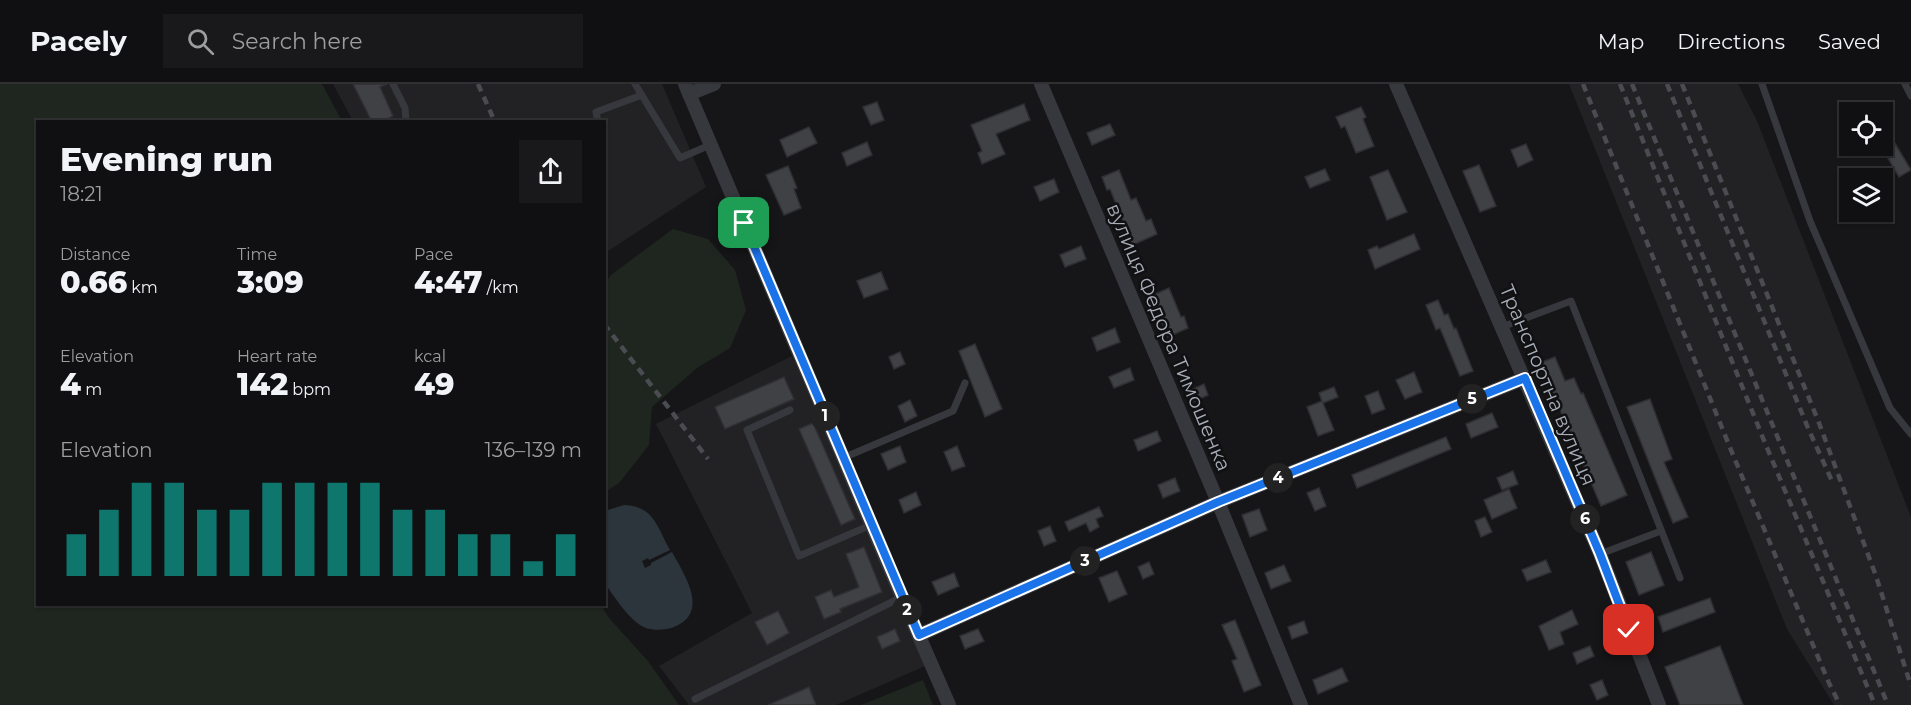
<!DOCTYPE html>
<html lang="en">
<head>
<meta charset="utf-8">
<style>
  :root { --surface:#101012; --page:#19191b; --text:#f1f3f6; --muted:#9c9d9f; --line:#303032; --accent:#0f766e }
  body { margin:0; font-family:Montserrat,sans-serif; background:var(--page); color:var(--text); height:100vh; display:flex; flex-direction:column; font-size:22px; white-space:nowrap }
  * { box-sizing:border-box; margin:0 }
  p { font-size:20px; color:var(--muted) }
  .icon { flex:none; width:33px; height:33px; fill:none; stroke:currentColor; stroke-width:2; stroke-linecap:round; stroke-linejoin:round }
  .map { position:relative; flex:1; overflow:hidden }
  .details { position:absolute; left:36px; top:36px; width:570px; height:486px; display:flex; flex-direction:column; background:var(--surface); border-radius:0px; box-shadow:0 2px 4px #0004,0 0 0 2px var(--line) }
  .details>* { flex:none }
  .controls { position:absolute; left:1839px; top:18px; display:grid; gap:12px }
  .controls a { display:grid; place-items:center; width:54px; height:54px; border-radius:0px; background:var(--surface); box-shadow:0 2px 4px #0004,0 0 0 2px var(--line); font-size:30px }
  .pin { position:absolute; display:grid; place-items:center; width:51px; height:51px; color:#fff; margin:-26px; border-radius:12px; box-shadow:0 3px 9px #0006 }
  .km { position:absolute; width:30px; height:30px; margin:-15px; border-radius:50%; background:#222; color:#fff; font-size:16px; line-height:30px; text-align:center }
  .round { display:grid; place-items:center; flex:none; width:63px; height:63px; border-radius:0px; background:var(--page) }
  .summary { display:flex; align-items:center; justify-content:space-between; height:102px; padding:0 24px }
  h1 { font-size:33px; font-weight:800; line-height:45px }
  .metrics { display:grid; grid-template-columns:repeat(3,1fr); gap:9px; height:102px; padding:6px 24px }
  .metrics div { display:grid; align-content:center }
  .metrics b { font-size:30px; font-weight:800 }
  .metrics small { font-size:16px; font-weight:400 }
  .metrics p { font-size:16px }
  .chart { height:168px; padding:12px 24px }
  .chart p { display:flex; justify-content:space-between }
  .chart svg { width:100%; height:108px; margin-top:6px; stroke:var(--accent); stroke-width:6 }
  header { display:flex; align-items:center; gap:36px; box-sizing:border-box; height:84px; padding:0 30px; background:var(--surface); border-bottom:2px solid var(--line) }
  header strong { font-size:28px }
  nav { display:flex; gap:33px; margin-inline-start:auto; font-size:21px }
  .search { width:420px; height:54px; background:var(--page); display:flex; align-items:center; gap:15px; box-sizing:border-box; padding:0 21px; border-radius:0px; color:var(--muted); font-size:22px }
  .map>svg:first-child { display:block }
  .built { fill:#222225 }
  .green { fill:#1e261f }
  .water { fill:#2c353c }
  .building { fill:#404145; stroke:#303034; stroke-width:1.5 }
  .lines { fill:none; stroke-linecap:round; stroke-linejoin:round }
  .lane { stroke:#37383d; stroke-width:7 }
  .street { stroke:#37383d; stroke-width:14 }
  .rail { stroke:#4a4c52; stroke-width:4.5; stroke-dasharray:8 6; stroke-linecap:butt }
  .route-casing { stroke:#fff; stroke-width:12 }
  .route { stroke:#1a73e8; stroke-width:8 }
  .labels { text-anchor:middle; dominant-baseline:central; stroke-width:5; stroke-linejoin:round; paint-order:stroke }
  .street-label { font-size:20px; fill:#a8adb8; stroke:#111113 }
</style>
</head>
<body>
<header>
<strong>Pacely</strong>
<div class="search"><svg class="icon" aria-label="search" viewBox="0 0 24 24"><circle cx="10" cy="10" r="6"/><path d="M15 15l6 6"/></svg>Search here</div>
<nav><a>Map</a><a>Directions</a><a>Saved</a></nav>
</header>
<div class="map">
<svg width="1911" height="621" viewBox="0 0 1911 621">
  <rect width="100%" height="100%" fill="#161618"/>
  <g class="built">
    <path d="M333 0H662L706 103 605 169 604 38 353 37Z"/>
    <path d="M1569 0H1738L1757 37 1911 433V621H1834L1787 545Z"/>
    <path d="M792 272 925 582 836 621H689L659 582 752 529 656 340Z"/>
  </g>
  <g class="green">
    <path d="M0 0H322L342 37 38 38V520L601 521 609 534 648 577 679 621H0Z"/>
    <path d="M673 145 708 155 735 186 746 226 730 264 697 284 652 323 649 361 619 399 605 408V200L611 191Z"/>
    <path d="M923 596 933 621H861Z"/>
  </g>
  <path class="water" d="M624 421C654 422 657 443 670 466L649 476 648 474 642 477 645 484 651 481V479L672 468C685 492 710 528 674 543 666 546 655 547 646 544 629 537 616 514 605 500V427Z"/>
  <g class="building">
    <path d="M353 0H387L380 3 393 32 382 38H372Z"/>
    <path d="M877 18 884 36 871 41 863 23Z"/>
    <path d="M1024 20 1030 36 996 50 1005 70 982 80 978 69 982 67 971 41Z"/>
    <path d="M1361 23 1366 33 1363 35 1374 62 1356 69 1345 42 1341 44 1336 33Z"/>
    <path d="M1882 38 1911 86 1899 93 1882 64Z"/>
    <path d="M1110 40 1115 51 1092 61 1087 49Z"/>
    <path d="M809 43 817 59 787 73 780 56Z"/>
    <path d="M867 58 872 71 847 82 842 69Z"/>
    <path d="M1526 60 1533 76 1518 83 1511 66Z"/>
    <path d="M1479 81 1496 122 1480 128 1463 87Z"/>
    <path d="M788 82 797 104 794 105 801 124 784 131 766 91Z"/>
    <path d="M1325 85 1330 96 1310 104 1305 93Z"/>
    <path d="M1119 86 1131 116 1136 114 1146 137 1151 135 1157 150 1128 163 1121 147 1126 145 1110 105 1107 106 1102 93Z"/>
    <path d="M1388 86 1407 128 1387 136 1370 93Z"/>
    <path d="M1054 95 1059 108 1040 117 1034 103Z"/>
    <path d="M1414 150 1420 165 1375 185 1368 166 1377 162 1379 165Z"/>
    <path d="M1081 162 1086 175 1065 183 1060 171Z"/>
    <path d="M881 188 888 205 864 214 857 197Z"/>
    <path d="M1169 204 1181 233 1184 232 1188 244 1168 253 1151 212Z"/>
    <path d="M1438 216 1444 231 1448 230 1454 245 1456 244 1473 287 1460 292 1440 244 1436 246 1426 221Z"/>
    <path d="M1115 244 1120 258 1097 267 1092 254Z"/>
    <path d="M975 260 1002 325 985 333 959 267Z"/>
    <path d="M900 268 905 280 894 285 889 273Z"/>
    <path d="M1555 273 1565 297 1574 294 1581 310 1583 309 1627 411 1601 422 1540 279Z"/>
    <path d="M1130 284 1134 296 1114 304 1109 293Z"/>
    <path d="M1414 288 1422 308 1405 315 1396 296Z"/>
    <path d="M784 293 794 315 725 345 715 323Z"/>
    <path d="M1204 300 1208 311 1193 318 1189 307Z"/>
    <path d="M1334 303 1338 313 1323 319 1334 346 1318 352 1307 323 1322 317 1319 309Z"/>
    <path d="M1378 307 1385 325 1372 330 1365 312Z"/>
    <path d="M1650 315 1672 375 1664 378 1688 433 1673 439 1627 323Z"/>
    <path d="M910 316 917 332 905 338 898 322Z"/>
    <path d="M1492 329 1498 343 1471 354 1466 340Z"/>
    <path d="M813 339 855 435 841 441 799 345Z"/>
    <path d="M1157 347 1161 357 1138 367 1134 356Z"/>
    <path d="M1446 353 1451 365 1357 404 1352 391Z"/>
    <path d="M900 362 906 378 888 386 881 370Z"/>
    <path d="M957 362 965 382 952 387 944 368Z"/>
    <path d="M1513 387 1518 400 1502 406 1497 394Z"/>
    <path d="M1175 394 1180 407 1163 414 1158 401Z"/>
    <path d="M1319 404 1326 422 1315 427 1307 409Z"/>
    <path d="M1509 405 1517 424 1492 435 1484 416Z"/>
    <path d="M916 408 921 421 904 429 899 416Z"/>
    <path d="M1099 423 1103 432 1096 435 1099 443 1090 448 1086 439 1069 447 1065 438Z"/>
    <path d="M1259 425 1267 446 1250 453 1242 431Z"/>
    <path d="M1485 433 1492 448 1481 453 1475 437Z"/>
    <path d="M1050 442 1056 457 1044 462 1038 447Z"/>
    <path d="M864 463 882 508 840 525 841 528 824 535 815 513 831 506 834 513 859 503 846 470Z"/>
    <path d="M1651 468 1664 501 1639 511 1626 478Z"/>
    <path d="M1546 476 1551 488 1527 497 1522 486Z"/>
    <path d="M1149 478 1154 490 1143 495 1138 483Z"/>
    <path d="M1284 481 1291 497 1271 505 1265 489Z"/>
    <path d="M1117 487 1127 510 1109 518 1099 494Z"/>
    <path d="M954 489 959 502 938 511 932 498Z"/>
    <path d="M1710 514 1715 528 1663 548 1658 533Z"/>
    <path d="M1572 526 1578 540 1560 548 1564 560 1549 566 1539 542Z"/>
    <path d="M778 527 789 549 767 561 755 538Z"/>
    <path d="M1235 536 1261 601 1244 608 1232 577 1237 575 1222 541Z"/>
    <path d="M1304 537 1308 549 1292 555 1288 543Z"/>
    <path d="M895 545 900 557 882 565 877 553Z"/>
    <path d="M978 545 984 557 965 565 960 552Z"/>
    <path d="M1590 562 1594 572 1577 580 1573 569Z"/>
    <path d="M1720 562 1743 621H1680L1665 583Z"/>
    <path d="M1342 584 1348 597 1318 610 1313 596Z"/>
    <path d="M1602 596 1608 611 1597 616 1590 601Z"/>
    <path d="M809 603 816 621H768Z"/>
  </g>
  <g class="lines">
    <g class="lane">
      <path d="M393 0 405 24 406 38"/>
      <path d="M635 0 680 74 710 61"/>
      <path d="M1762 0 1810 137 1890 324 1911 350"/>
      <path d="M1905 0 1911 12"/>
      <path d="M598 38 596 28 642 11"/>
      <path d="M1502 243 1571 217 1680 494"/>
      <path d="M790 326 747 346 799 472 871 441"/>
      <path d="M843 374 953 327 965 299"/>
      <path d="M1600 470 1661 447"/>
      <path d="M695 615 902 513"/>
    </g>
    <g class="street">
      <path d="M685 0 902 513 949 621"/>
      <path d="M1041 0 1218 418 1301 621"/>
      <path d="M1396 0 1600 470 1659 621"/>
      <path d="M689 10 714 0"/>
      <path d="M919 551 1218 418 1525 294"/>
    </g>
    <g class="rail">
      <path d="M478 0 495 38"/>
      <path d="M1583 0 1733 371 1829 599 1840 621"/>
      <path d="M1620 0 1765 359 1875 621"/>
      <path d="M1632 0 1888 621"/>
      <path d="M1667 0 1808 344 1832 397"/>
      <path d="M1682 0 1819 339 1876 492 1911 602"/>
      <path d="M604 240 708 375"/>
    </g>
  </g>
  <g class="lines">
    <g class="route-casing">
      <path id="route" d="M744 139 919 551 1218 418 1525 294 1600 470 1629 546"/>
    </g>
    <use href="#route" class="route"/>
  </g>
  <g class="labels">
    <g class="street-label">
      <text transform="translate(1169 253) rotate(67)">вулиця Федора Тимошенка</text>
      <text transform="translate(1548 301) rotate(67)">Транспортна вулиця</text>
    </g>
  </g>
</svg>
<div class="controls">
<a><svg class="icon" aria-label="locate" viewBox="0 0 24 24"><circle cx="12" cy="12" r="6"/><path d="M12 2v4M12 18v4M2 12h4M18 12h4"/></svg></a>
<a><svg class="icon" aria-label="layers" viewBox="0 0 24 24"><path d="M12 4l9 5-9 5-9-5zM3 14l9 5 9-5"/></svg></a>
</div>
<div class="pin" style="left:744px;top:139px;background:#1e9e55"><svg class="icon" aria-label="arrive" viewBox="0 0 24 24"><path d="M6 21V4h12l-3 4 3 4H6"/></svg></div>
<div class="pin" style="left:1629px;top:546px;background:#d93025"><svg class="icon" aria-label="check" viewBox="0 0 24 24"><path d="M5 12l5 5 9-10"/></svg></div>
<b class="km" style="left:825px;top:332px">1</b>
<b class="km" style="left:907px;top:526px">2</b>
<b class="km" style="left:1085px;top:477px">3</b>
<b class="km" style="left:1278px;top:394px">4</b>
<b class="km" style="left:1472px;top:315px">5</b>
<b class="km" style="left:1585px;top:435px">6</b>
<section class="details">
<div class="summary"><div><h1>Evening run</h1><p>18:21</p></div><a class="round"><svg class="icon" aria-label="share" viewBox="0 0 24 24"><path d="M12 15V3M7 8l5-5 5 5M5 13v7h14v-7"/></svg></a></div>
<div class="metrics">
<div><p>Distance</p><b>0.66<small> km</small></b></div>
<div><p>Time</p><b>3:09</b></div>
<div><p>Pace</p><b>4:47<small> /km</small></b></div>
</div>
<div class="metrics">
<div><p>Elevation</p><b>4<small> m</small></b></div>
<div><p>Heart rate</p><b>142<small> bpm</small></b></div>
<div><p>kcal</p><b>49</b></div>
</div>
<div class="chart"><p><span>Elevation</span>136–139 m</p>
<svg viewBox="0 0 160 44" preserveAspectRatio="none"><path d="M5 44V27M15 44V17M25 44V6M35 44V6M45 44V17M55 44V17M65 44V6M75 44V6M85 44V6M95 44V6M105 44V17M115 44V17M125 44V27M135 44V27M145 44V38M155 44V27"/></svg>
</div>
</section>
</div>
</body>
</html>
